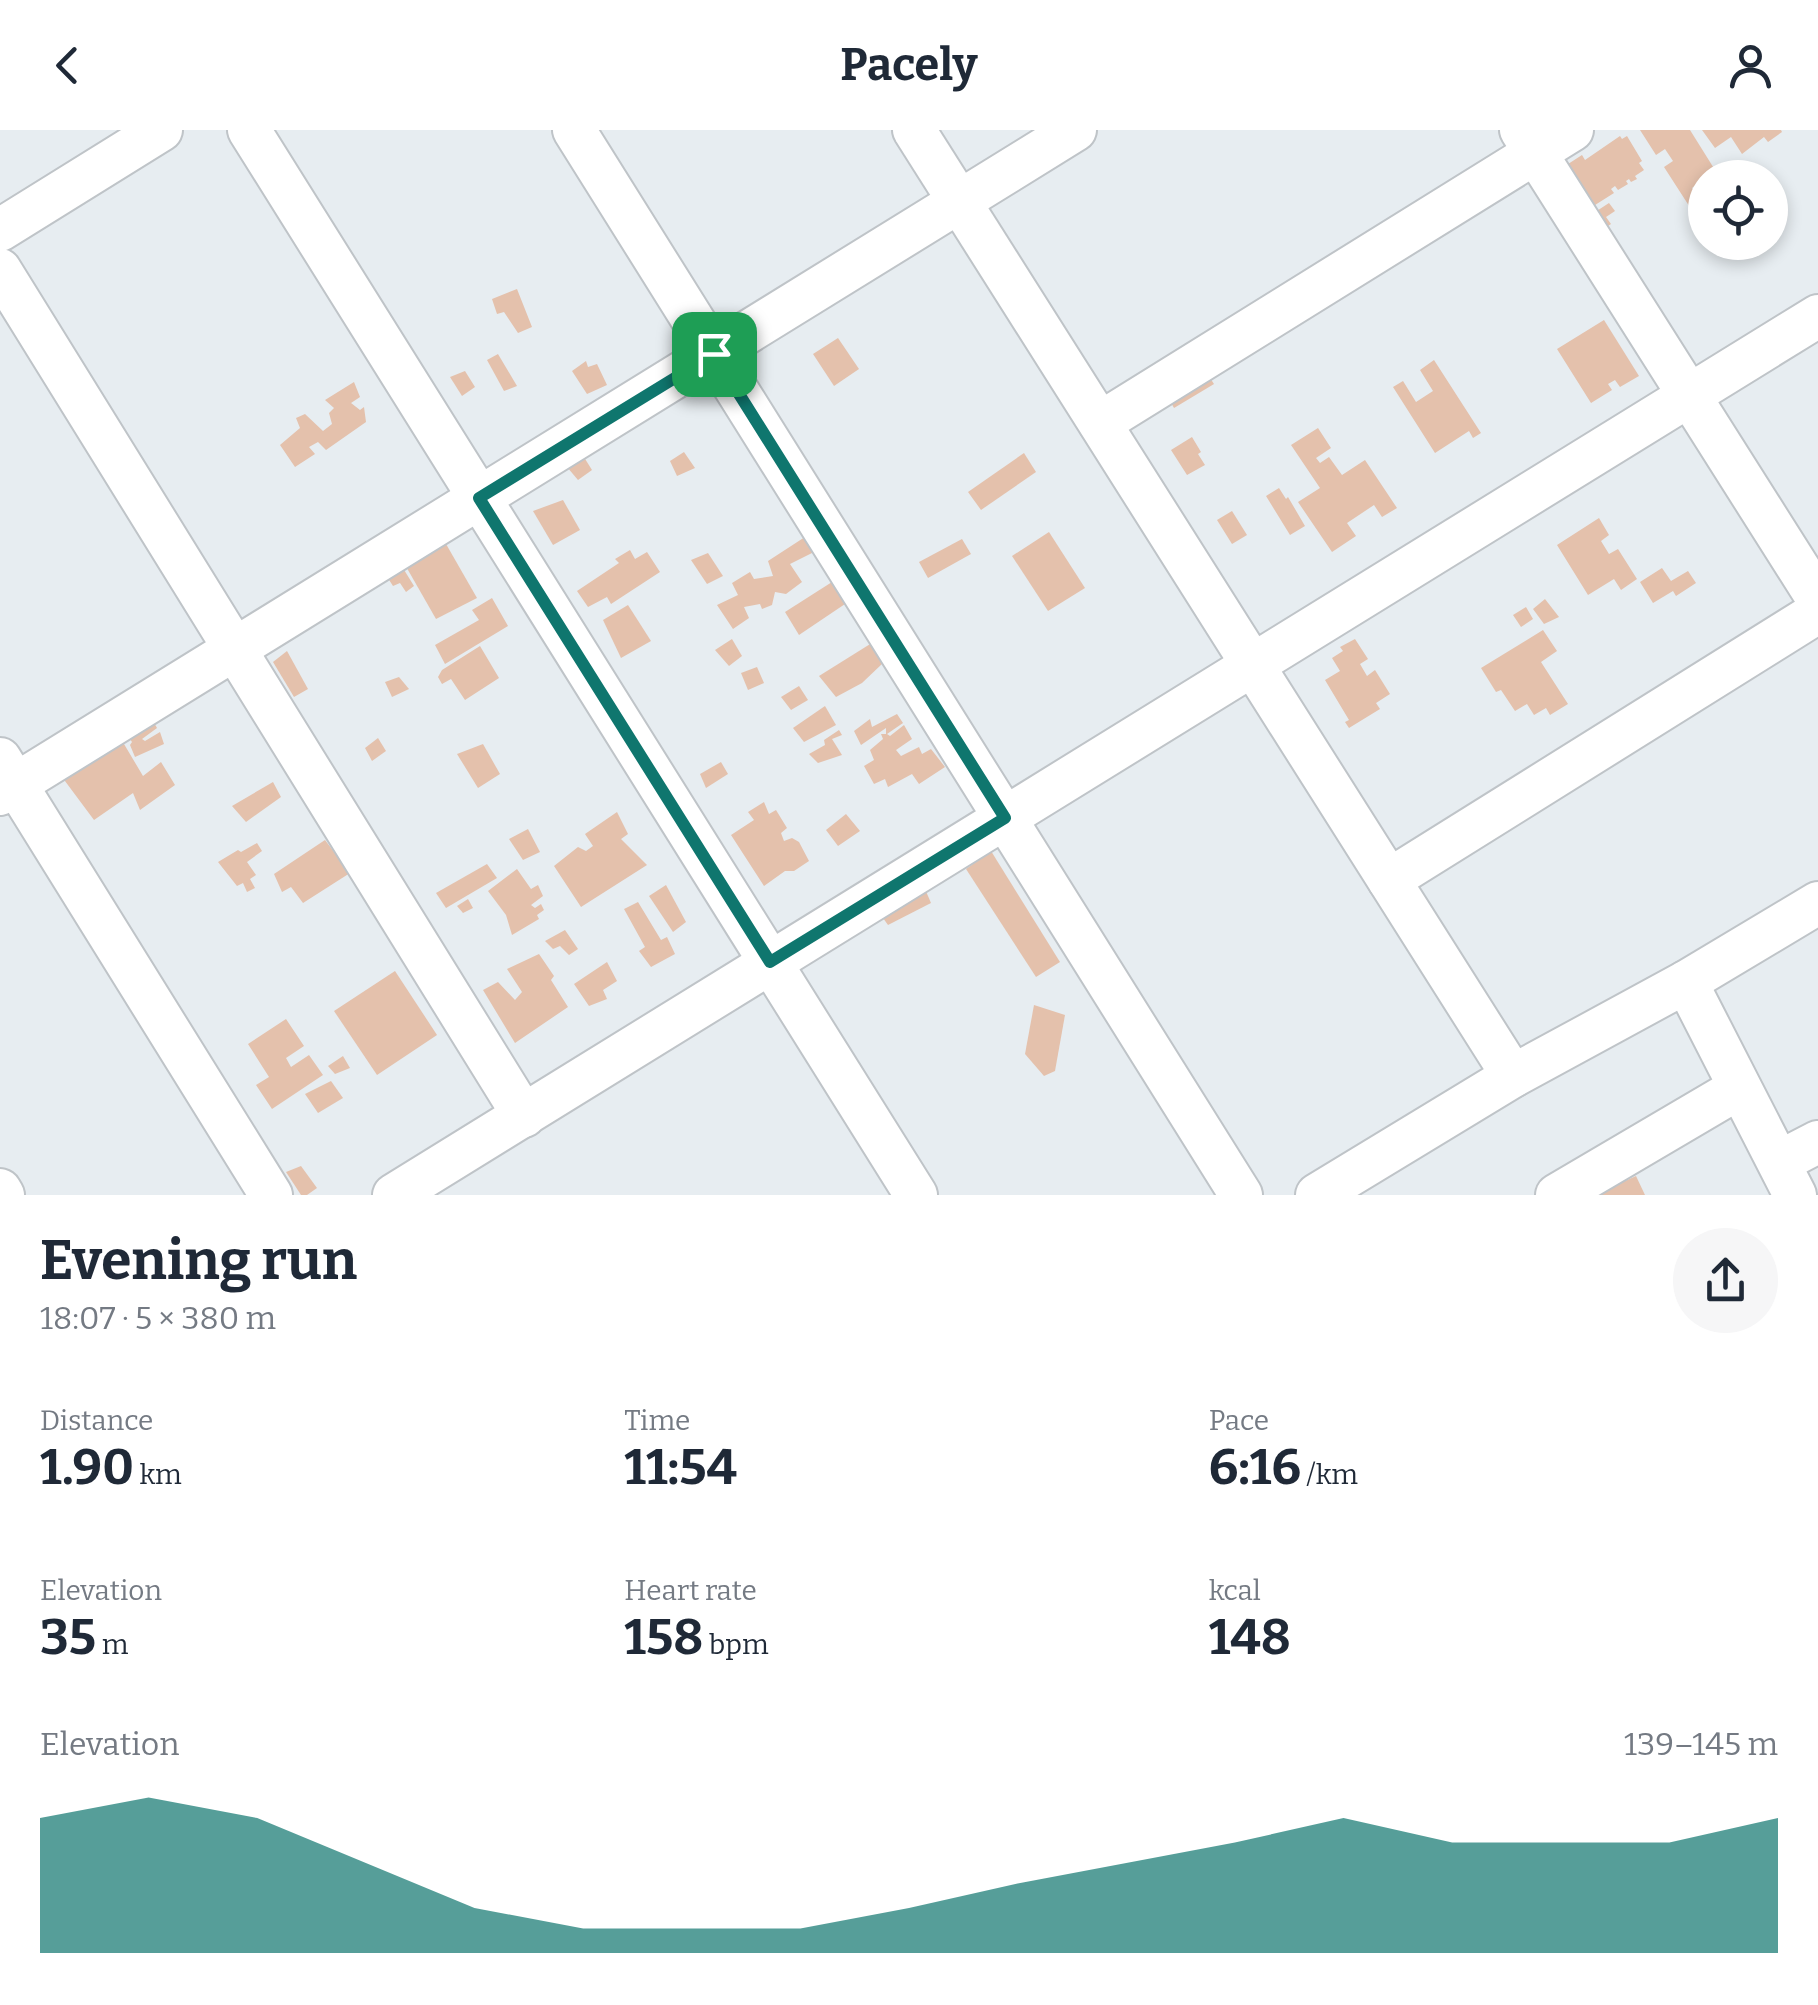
<!DOCTYPE html>
<html lang="en">
<head>
<meta charset="utf-8">
<style>
  :root { --surface:#fff; --page:#f6f6f7; --text:#1f2937; --muted:#747a83; --accent:#0f766e }
  body { margin:0; font-family:Bitter,serif; background:var(--page); color:var(--text); height:100vh; display:flex; flex-direction:column; font-size:38px; white-space:nowrap }
  * { box-sizing:border-box; margin:0 }
  p { font-size:32px; color:var(--muted) }
  .icon { flex:none; width:55px; height:55px; fill:none; stroke:currentColor; stroke-width:2; stroke-linecap:round; stroke-linejoin:round }
  .map { position:relative; height:1065px; overflow:hidden }
  .side { display:flex; flex-direction:column; background:var(--surface); flex:1 }
  .side>* { flex:none }
  .controls { position:absolute; left:1688px; top:30px; display:grid; gap:20px }
  .controls a { display:grid; place-items:center; width:100px; height:100px; border-radius:50%; background:var(--surface); box-shadow:0 5px 15px #0003; font-size:50px }
  .pin { position:absolute; display:grid; place-items:center; width:85px; height:85px; color:#fff; margin:-42px; border-radius:20px; box-shadow:0 5px 15px #0006 }
  .round { display:grid; place-items:center; flex:none; width:105px; height:105px; border-radius:52px; background:var(--page) }
  .head { display:flex; align-items:center; justify-content:space-between; height:170px; padding:0 40px }
  h1 { font-size:55px; font-weight:700; line-height:75px }
  .figures { display:grid; grid-template-columns:repeat(3,1fr); gap:15px; height:170px; padding:10px 40px }
  .figures div { display:grid; align-content:center }
  .figures b { font-size:50px; font-weight:700 }
  .figures small { font-size:28px; font-weight:400 }
  .figures p { font-size:28px }
  .chart { height:280px; padding:20px 40px }
  .chart p { display:flex; justify-content:space-between }
  .chart svg { width:100%; height:180px; margin-top:10px; fill:var(--accent); opacity:.7 }
  header { display:flex; justify-content:space-between; align-items:center; height:130px; padding:0 40px; background:var(--surface); font-size:45px; font-weight:700 }
  .map>svg:first-child { display:block }
  .building { fill:#e4c1ac }
  .lines { fill:none; stroke-linecap:round; stroke-linejoin:round }
  .minor-casing { stroke:#bfc4c8; stroke-width:46 }
  .minor { stroke:#fff; stroke-width:42 }
  .route-casing { stroke:#fff; stroke-width:20 }
  .route { stroke:#0f766e; stroke-width:12 }
</style>
</head>
<body>
<header><svg class="icon" aria-label="back" viewBox="0 0 24 24"><path d="M15 5l-7 7 7 7"/></svg>Pacely<svg class="icon" aria-label="person" viewBox="0 0 24 24"><circle cx="12" cy="8" r="4"/><path d="M4 21q1-7 8-7t8 7"/></svg></header>
<div class="map">
<svg width="1818" height="1065" viewBox="0 0 1818 1065">
  <rect width="100%" height="100%" fill="#e7edf1"/>
  <g class="building">
    <path d="M1640 0H1690L1720 48H1705V55L1703 56 1700 52 1692 58 1703 76 1693 82 1664 37 1673 31 1665 19 1656 25Z"/>
    <path d="M1702 0H1781L1782 2 1768 12 1764 7 1742 24 1731 7 1715 18Z"/>
    <path d="M1620 6 1622 9 1627 6 1642 31 1639 33 1644 40 1635 46 1637 49 1631 52 1629 49 1626 51 1628 54 1618 60 1615 56 1611 59 1614 63 1584 82 1565 36 1582 25 1585 30Z"/>
    <path d="M1609 73 1615 81 1606 87 1611 94 1596 104 1586 88Z"/>
    <path d="M517 159 532 197 518 203 504 182 497 184 492 169Z"/>
    <path d="M1604 190 1639 246 1620 257 1615 250 1608 254 1612 260 1591 273 1557 219Z"/>
    <path d="M838 208 859 239 834 256 813 224Z"/>
    <path d="M498 224 517 256 504 261 487 230Z"/>
    <path d="M1434 230 1481 303 1473 308 1469 301 1435 323 1393 257 1403 251 1416 272 1433 261 1420 240Z"/>
    <path d="M586 231 588 237 597 234 607 255 587 264 572 241Z"/>
    <path d="M1204 239 1214 254 1174 278 1165 262Z"/>
    <path d="M465 241 475 257 462 266 450 247Z"/>
    <path d="M354 252 360 267 351 273 360 280 364 277 366 292 326 320 318 312 309 317 315 324 295 337 280 315 300 298 296 288 305 284 323 301 332 294 329 283 334 278 325 270Z"/>
    <path d="M1318 298 1331 318 1316 328 1320 333 1329 327 1342 345 1365 330 1397 378 1382 387 1374 375 1347 393 1356 406 1332 422 1298 372 1320 358 1291 315Z"/>
    <path d="M1192 307 1201 322 1198 324 1205 335 1187 345 1171 320Z"/>
    <path d="M577 316 592 340 578 350 567 337Z"/>
    <path d="M684 322 695 338 677 346 670 331Z"/>
    <path d="M1024 323 1036 342 981 380 968 362Z"/>
    <path d="M1279 358 1286 369 1288 367 1305 396 1290 405 1266 366Z"/>
    <path d="M563 370 580 400 553 415 533 381Z"/>
    <path d="M1232 381 1247 405 1232 414 1217 390Z"/>
    <path d="M1599 388 1609 405 1601 411 1609 424 1618 419 1637 449 1621 460 1614 449 1588 465 1557 415Z"/>
    <path d="M1049 402 1085 458 1048 481 1012 426Z"/>
    <path d="M808 405 814 422 790 434 802 452 786 464 775 462 772 475 762 479 760 474 744 477 749 488 733 499 717 475 738 465 732 453 750 442 754 449 773 446 768 431Z"/>
    <path d="M442 407 477 468 436 489 400 426Z"/>
    <path d="M962 409 971 424 928 448 919 432Z"/>
    <path d="M630 420 635 429 647 422 660 442 611 474 607 467 588 477 577 461 619 433 615 429Z"/>
    <path d="M708 423 723 446 707 454 691 430Z"/>
    <path d="M398 430 414 456 406 462 400 453 393 456 384 442Z"/>
    <path d="M1662 438 1671 451 1688 441 1696 453 1676 466 1673 461 1653 473 1640 452Z"/>
    <path d="M832 452 845 474 799 505 785 482Z"/>
    <path d="M492 468 508 496 445 534 435 515 479 490 472 480Z"/>
    <path d="M1545 469 1559 487 1544 494 1533 479Z"/>
    <path d="M628 475 651 511 621 528 603 490Z"/>
    <path d="M1526 477 1533 489 1521 497 1513 485Z"/>
    <path d="M1543 500 1557 521 1541 532 1568 574 1550 585 1546 578 1534 585 1527 574 1515 581 1501 560 1496 562 1481 538Z"/>
    <path d="M732 509 742 526 729 536 715 520Z"/>
    <path d="M1355 509 1368 529 1360 534 1367 546 1375 540 1390 564 1376 573 1380 579 1349 598 1345 592 1349 590 1325 550 1340 541 1332 528 1343 521 1340 517Z"/>
    <path d="M875 511 883 533 862 553 836 567 819 546Z"/>
    <path d="M480 516 499 548 465 570 451 549 442 554 438 547 442 540Z"/>
    <path d="M287 521 308 559 294 567 273 532Z"/>
    <path d="M757 537 764 553 748 560 741 543Z"/>
    <path d="M399 547 409 559 392 567 385 552Z"/>
    <path d="M799 556 808 570 791 580 781 567Z"/>
    <path d="M825 576 836 595 804 612 793 598Z"/>
    <path d="M148 582 157 598 142 609 145 611 160 602 164 614 135 627 130 615 132 612 121 596Z"/>
    <path d="M897 584 903 593 887 604 890 606 904 595 912 609 896 620 901 626 919 617 922 624 931 619 945 637 919 654 912 644 888 657 885 649 874 654 864 636 874 630 870 620 883 609 881 604H886V598L861 615 854 601 870 589 872 597Z"/>
    <path d="M839 600 842 605 832 609 842 625 818 633 809 624 825 615 824 610Z"/>
    <path d="M378 608 386 621 372 631 365 618Z"/>
    <path d="M121 609 143 646 161 632 175 655 140 680 133 663 94 690 62 647Z"/>
    <path d="M483 614 500 644 478 658 457 624Z"/>
    <path d="M721 632 728 644 706 658 700 644Z"/>
    <path d="M273 652 281 667 246 692 232 676Z"/>
    <path d="M764 672 769 684 776 680 787 698 781 703 784 711 792 708 799 712 809 731 794 741H785L764 756 731 705 754 690 748 682Z"/>
    <path d="M617 682 628 704 621 709 647 735 581 777 554 736 578 717 586 721 593 716 585 704Z"/>
    <path d="M846 684 860 701 838 716 826 700Z"/>
    <path d="M528 699 540 722 523 730 509 709Z"/>
    <path d="M325 710 350 743 303 773 291 757 282 762 274 744Z"/>
    <path d="M257 713 262 721 247 732 256 745 250 749 255 758 247 762 243 753 237 756 218 732 238 720 241 722Z"/>
    <path d="M991 721 1060 832 1036 847 966 739Z"/>
    <path d="M487 734 497 748 446 778 436 763Z"/>
    <path d="M517 739 531 759 538 755 543 766 531 775 535 778 541 774 544 780 537 785 539 789 512 805 506 785 488 761Z"/>
    <path d="M666 755 686 792 673 802 649 766Z"/>
    <path d="M925 759 931 773 888 795 878 781Z"/>
    <path d="M468 769 473 778 463 783 457 776Z"/>
    <path d="M638 772 661 810 667 807 675 824 651 837 639 821 645 817 624 779Z"/>
    <path d="M565 800 578 819 569 825 560 816 553 819 545 811Z"/>
    <path d="M539 824 554 846 551 850 568 877 515 913 483 860 498 852 515 870 522 862 507 839Z"/>
    <path d="M607 832 617 851 603 860 607 869 589 876 574 854Z"/>
    <path d="M395 841 437 905 377 945 334 881Z"/>
    <path d="M1034 875 1065 885 1055 941 1044 946 1025 924Z"/>
    <path d="M286 889 304 916 286 928 291 937 309 925 323 945 272 979 256 955 269 947 248 914Z"/>
    <path d="M343 926 350 938 335 944 328 936Z"/>
    <path d="M331 951 343 968 318 983 305 964Z"/>
    <path d="M301 1036 317 1058 307 1065H301L286 1042Z"/>
    <path d="M1636 1046 1645 1065H1595Z"/>
  </g>
  <g class="lines">
    <g class="minor-casing">
      <g id="minor">
        <path d="M249 0 916 1065"/>
        <path d="M574 0 1241 1065"/>
        <path d="M914 0 1513 946"/>
        <path d="M1521 0 1818 469"/>
        <path d="M0 100 161 0"/>
        <path d="M0 140 524 986"/>
        <path d="M1100 293 1572 0"/>
        <path d="M0 629 271 1065"/>
        <path d="M0 664 1075 0"/>
        <path d="M1389 750 1818 482"/>
        <path d="M1686 852 1795 1065"/>
        <path d="M1779 1032 1818 1012"/>
        <path d="M0 1060 3 1065"/>
        <path d="M394 1065 1818 186"/>
        <path d="M1317 1065 1513 946 1686 852 1818 773"/>
        <path d="M1557 1065 1739 958"/>
      </g>
    </g>
    <use href="#minor" class="minor"/>
  </g>
  <g class="lines">
    <g class="route-casing">
      <path id="route" d="M714 224 1005 688 770 832 479 368Z"/>
    </g>
    <use href="#route" class="route"/>
  </g>
</svg>
<div class="controls">
<a><svg class="icon" aria-label="locate" viewBox="0 0 24 24"><circle cx="12" cy="12" r="6"/><path d="M12 2v4M12 18v4M2 12h4M18 12h4"/></svg></a>
</div>
<div class="pin" style="left:714px;top:224px;background:#1e9e55"><svg class="icon" aria-label="arrive" viewBox="0 0 24 24"><path d="M6 21V4h12l-3 4 3 4H6"/></svg></div>
</div>
<section class="side">
<div class="head"><div><h1>Evening run</h1><p>18:07 · 5 × 380 m</p></div><a class="round"><svg class="icon" aria-label="share" viewBox="0 0 24 24"><path d="M12 15V3M7 8l5-5 5 5M5 13v7h14v-7"/></svg></a></div>
<div class="figures">
<div><p>Distance</p><b>1.90<small> km</small></b></div>
<div><p>Time</p><b>11:54</b></div>
<div><p>Pace</p><b>6:16<small> /km</small></b></div>
</div>
<div class="figures">
<div><p>Elevation</p><b>35<small> m</small></b></div>
<div><p>Heart rate</p><b>158<small> bpm</small></b></div>
<div><p>kcal</p><b>148</b></div>
</div>
<div class="chart"><p><span>Elevation</span>139–145 m</p>
<svg viewBox="0 0 160 44" preserveAspectRatio="none"><path d="M0 44V11L10 6L20 11L30 22L40 33L50 38L60 38L70 38L80 33L90 27L100 22L110 17L120 11L130 17L140 17L150 17L160 11V44z"/></svg>
</div>
</section>
</body>
</html>
